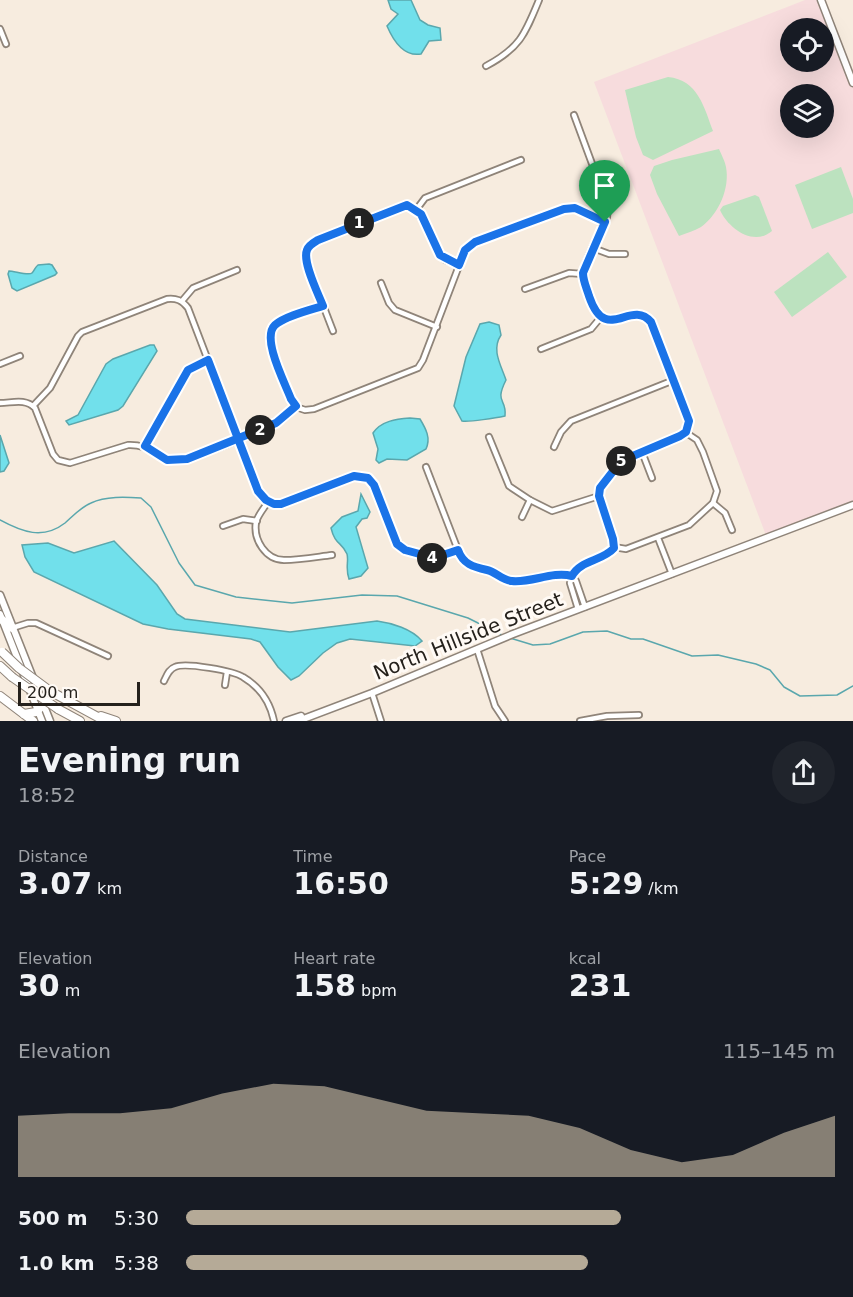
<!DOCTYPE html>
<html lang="en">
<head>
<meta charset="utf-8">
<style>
  :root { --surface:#171b24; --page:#20242c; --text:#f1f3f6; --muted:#9ea1a6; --accent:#b5aa97 }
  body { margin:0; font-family:"DejaVu Sans",sans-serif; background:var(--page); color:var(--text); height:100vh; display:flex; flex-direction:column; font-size:22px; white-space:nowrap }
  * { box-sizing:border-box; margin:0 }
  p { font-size:20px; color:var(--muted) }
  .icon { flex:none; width:33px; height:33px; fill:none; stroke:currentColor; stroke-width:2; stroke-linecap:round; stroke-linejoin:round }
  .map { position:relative; height:721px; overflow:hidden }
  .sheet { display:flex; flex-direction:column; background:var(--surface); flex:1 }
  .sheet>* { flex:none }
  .buttons { position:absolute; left:780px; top:18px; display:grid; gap:12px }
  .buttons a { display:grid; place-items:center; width:54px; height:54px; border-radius:50%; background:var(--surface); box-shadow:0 6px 24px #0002; font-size:30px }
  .scale { position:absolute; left:18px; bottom:15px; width:122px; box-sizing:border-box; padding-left:6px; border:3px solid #25211c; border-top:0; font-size:16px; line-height:21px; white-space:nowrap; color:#25211c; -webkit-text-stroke:4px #fffaf5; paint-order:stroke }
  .pin { position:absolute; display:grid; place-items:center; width:51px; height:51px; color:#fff; margin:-62px -26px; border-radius:50% 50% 50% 0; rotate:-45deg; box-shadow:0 0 6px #0007 }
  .pin .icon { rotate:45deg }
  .km { position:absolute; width:30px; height:30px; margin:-15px; border-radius:50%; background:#222; color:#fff; font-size:16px; line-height:30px; text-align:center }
  .round { display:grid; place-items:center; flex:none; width:63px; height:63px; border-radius:32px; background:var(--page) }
  .headline { display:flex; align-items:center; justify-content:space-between; height:102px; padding:0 18px }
  h1 { font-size:33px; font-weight:700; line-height:45px }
  .stats { display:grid; grid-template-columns:repeat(3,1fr); gap:9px; height:102px; padding:6px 18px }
  .stats div { display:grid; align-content:center }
  .stats b { font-size:30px; font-weight:700 }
  .stats small { font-size:16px; font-weight:400 }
  .stats p { font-size:16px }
  .chart { height:168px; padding:12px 18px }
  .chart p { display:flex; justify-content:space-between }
  .chart svg { width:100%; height:108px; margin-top:6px; fill:var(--accent); opacity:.7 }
  ul { padding:0 18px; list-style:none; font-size:20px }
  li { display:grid; grid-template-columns:96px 72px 1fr; align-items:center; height:45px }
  li i { height:15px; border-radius:8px; background:var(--accent) }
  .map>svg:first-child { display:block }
  .education { fill:#f7dcdd; fill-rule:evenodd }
  .green { fill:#bce2bf }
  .water { fill:#71e0eb; stroke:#5aa7ad; stroke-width:1.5 }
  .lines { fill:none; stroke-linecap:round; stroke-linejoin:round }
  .stream { stroke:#5aa7ad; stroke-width:1.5 }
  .street-casing { stroke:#8f8479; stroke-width:8 }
  .secondary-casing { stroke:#8f8479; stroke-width:9 }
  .highway-casing { stroke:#8f8479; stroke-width:10 }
  .street { stroke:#fff; stroke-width:4.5 }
  .secondary { stroke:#fff; stroke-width:6 }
  .highway { stroke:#fff; stroke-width:8 }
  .highway-bridge-casing { stroke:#8f8479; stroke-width:10; stroke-linecap:butt }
  .highway-bridge { stroke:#fff; stroke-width:8 }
  .route-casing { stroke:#fff; stroke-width:12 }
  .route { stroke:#1a73e8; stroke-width:8 }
  .labels { text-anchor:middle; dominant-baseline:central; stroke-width:6; stroke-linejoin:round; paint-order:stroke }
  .street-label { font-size:20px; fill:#25211c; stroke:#fffaf5 }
</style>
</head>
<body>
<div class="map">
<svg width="853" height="721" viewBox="0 0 853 721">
  <rect width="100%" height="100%" fill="#f7ecdf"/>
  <path class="education" d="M805 0H821L853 84V505L767 538 594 82ZM790 28H824V62H790ZM790 94H824V128H790Z"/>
  <g class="green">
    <path d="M668 77C698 80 704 107 713 131L653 160 643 155 636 137 625 90Z"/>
    <path d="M719 149C721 154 725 161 726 167 730 188 719 214 701 227 694 231 686 233 679 236L657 194 650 175 654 166 672 160Z"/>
    <path d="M841 167 853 199V213L812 229 795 185Z"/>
    <path d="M755 195 759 197 772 231C753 247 728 228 720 210L723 206Z"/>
    <path d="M828 252 847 277 792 317 774 292Z"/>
  </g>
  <g class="water">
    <path d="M388 0H411L420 20 428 25 440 28 441 40 429 41 421 54C404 57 393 40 387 26L398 14 391 9Z"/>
    <path d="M49 264 52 265 57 273 55 275 17 291 12 288 8 274 9 271C14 271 29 276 32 273 35 270 35 267 38 265Z"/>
    <path d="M489 322 499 325 501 335C491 350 501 365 506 380 494 404 507 398 505 416 496 418 470 422 462 421L454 406 466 357 480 324Z"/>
    <path d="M150 345H154L157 351 123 406 118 410 69 425 66 421 78 415 106 364 113 359Z"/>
    <path d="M410 418 420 419C426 429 431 438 426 449L407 460 387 459 379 463 376 460 378 449 373 433C381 421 396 419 410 418Z"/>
    <path d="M0 435 9 463 4 471 0 472Z"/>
    <path d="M361 494 370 512 367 518 362 519 356 527 368 568 361 576 349 579C345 568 349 561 347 554 342 542 335 545 331 528L342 517 358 511Z"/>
    <path d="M114 541 157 585 177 614 185 619 290 632 377 621C392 623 412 629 422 641L415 646 350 639 337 643 323 653 299 676 291 680 278 667 260 642 251 639 168 629 143 624 34 572 25 557 22 545 48 543 74 553Z"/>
  </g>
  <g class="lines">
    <g class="stream">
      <path d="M0 520C22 532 43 540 65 523 73 516 81 507 91 503 106 496 125 497 141 498L151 507 179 563 195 585 236 597 292 603 362 595 397 596 468 618 502 635"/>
      <path d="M510 638 533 645 550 644 583 632 607 631 631 639H643L692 656 718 655 756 664 770 670 784 687 800 696 837 695 853 686"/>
    </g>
    <g class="street-casing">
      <g id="street">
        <path d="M0 29 6 44"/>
        <path d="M486 66C520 48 525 34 539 0"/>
        <path d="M574 115 608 207 607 217C601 232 585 257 583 273 582 280 593 311 599 316 602 319 608 320 612 320 627 319 638 308 651 322L688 417 685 432"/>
        <path d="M416 210 425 198 521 160"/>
        <path d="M593 248 609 254H625"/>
        <path d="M381 283 389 303 395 310 437 327"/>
        <path d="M525 289 569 273 583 274"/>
        <path d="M182 301 193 288 237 270"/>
        <path d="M333 331 306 261C306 250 309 246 318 240L407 205 421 214 440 255 445 260 459 265"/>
        <path d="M541 349 591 329 601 317"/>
        <path d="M0 364 20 356"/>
        <path d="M0 403C12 403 25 398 35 408L53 454 58 460 70 463 128 445C151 444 152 457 170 460 187 464 261 431 279 422 286 418 291 412 296 407L305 410 314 409 418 368 423 360 465 250 475 242 566 208 577 209 605 222"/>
        <path d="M33 406 50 388 78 336 82 332 167 299C176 298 182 300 188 308L253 478C259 492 264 506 281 504L354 476 368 478 374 485 397 544 405 550 434 558 458 550C463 564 473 567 487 570 496 572 503 581 512 582 532 583 552 571 572 576"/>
        <path d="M296 407 291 399 270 343 271 331 275 325 282 321 323 305"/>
        <path d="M489 437 509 486 530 500 552 511 599 496"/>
        <path d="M145 446 188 370 208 360"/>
        <path d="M554 447 561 432 571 421 674 380"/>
        <path d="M642 452 652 478"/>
        <path d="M426 467 458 550"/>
        <path d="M268 502C264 508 258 515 256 522 253 540 266 560 284 560 300 560 316 557 332 555"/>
        <path d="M713 503 725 513 732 530"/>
        <path d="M522 517 530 500"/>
        <path d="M223 526 243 519 257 521"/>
        <path d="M658 538 672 574"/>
        <path d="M614 547 626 549 689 525 713 503 717 491 703 452 697 440 685 432"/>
        <path d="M572 576 576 581 585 607"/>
        <path d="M578 609 570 583 574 571 609 554 614 547 613 539 599 496 600 488 621 461 675 439 685 432"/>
        <path d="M12 628 28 623H36L108 656"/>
        <path d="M477 649 495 706 505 721"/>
        <path d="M164 681C167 675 169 669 175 667 185 662 234 671 243 677 260 687 270 702 274 721"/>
        <path d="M225 685 227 672"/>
        <path d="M372 693 381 721"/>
        <path d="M580 721 607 716 639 715"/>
      </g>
    </g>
    <g class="secondary-casing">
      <g id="secondary">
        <path d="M821 0 853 83"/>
        <path d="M0 595 50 721"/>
        <path d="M0 614 42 721"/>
        <path d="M286 721 301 716"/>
        <path d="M298 721 372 693 513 634 853 505"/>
      </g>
    </g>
    <g class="highway-casing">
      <g id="highway">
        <path d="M0 618 12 628"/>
        <path d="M0 666 12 677"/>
        <path d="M50 691 105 721"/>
        <path d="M0 696 33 721"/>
        <path d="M58 709 80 721"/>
        <path d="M24 714 36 712 43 705"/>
        <path d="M101 716 116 721"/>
      </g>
    </g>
    <use href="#street" class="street"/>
    <use href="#secondary" class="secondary"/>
    <use href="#highway" class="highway"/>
    <g class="highway-bridge-casing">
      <g id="highway-bridge">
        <path d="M2 652 19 668 50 691"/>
        <path d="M12 677 58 709"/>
      </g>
    </g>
    <use href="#highway-bridge" class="highway-bridge"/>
  </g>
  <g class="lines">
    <g class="route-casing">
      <path id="route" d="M605 222 575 208 564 209 475 242 465 250 459 265 440 255 421 214 407 205 318 240C313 243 309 245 307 250 302 262 318 293 323 306 310 310 285 316 275 325 261 338 285 383 291 399L296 406 276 423 187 459 167 460 145 446 188 370 208 360 258 491 266 500 274 504H281L354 476 368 478 374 485 397 544 405 550 434 558 458 550C463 564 473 567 487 570 496 572 503 581 512 581 532 583 552 571 572 576 580 560 603 561 614 548L613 539 599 496 600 488 621 461 680 436 686 432 689 421 651 322C630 298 606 346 589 296 587 289 583 281 583 273L605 222"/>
    </g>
    <use href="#route" class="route"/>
  </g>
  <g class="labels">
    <g class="street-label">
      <text transform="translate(468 636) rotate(-22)">North Hillside Street</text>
    </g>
  </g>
</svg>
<div class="buttons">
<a><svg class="icon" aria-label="locate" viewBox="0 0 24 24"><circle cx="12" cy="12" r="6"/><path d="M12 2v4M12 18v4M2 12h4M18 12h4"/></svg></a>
<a><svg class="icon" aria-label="layers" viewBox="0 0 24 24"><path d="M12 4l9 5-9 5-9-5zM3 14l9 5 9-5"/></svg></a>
</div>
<div class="scale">200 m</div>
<div class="pin" style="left:605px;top:222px;background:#1e9e55"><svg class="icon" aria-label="arrive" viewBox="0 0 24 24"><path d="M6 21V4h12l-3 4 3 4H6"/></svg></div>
<b class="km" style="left:359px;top:223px">1</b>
<b class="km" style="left:260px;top:430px">2</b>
<b class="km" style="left:432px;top:558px">4</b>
<b class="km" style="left:621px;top:461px">5</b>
</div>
<section class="sheet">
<div class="headline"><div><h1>Evening run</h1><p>18:52</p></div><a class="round"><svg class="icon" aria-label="share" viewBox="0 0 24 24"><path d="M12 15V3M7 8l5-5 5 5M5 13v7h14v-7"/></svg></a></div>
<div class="stats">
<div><p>Distance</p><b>3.07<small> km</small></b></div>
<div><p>Time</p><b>16:50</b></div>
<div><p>Pace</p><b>5:29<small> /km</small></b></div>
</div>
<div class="stats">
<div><p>Elevation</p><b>30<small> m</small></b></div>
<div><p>Heart rate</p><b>158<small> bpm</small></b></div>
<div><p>kcal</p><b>231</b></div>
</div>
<div class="chart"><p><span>Elevation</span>115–145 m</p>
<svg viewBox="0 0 160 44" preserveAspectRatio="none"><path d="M0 44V19L10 18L20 18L30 16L40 10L50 6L60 7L70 12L80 17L90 18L100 19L110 24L120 33L130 38L140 35L150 26L160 19V44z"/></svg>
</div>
<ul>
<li><b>500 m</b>5:30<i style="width:67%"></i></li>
<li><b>1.0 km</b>5:38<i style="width:62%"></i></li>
</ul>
</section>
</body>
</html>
